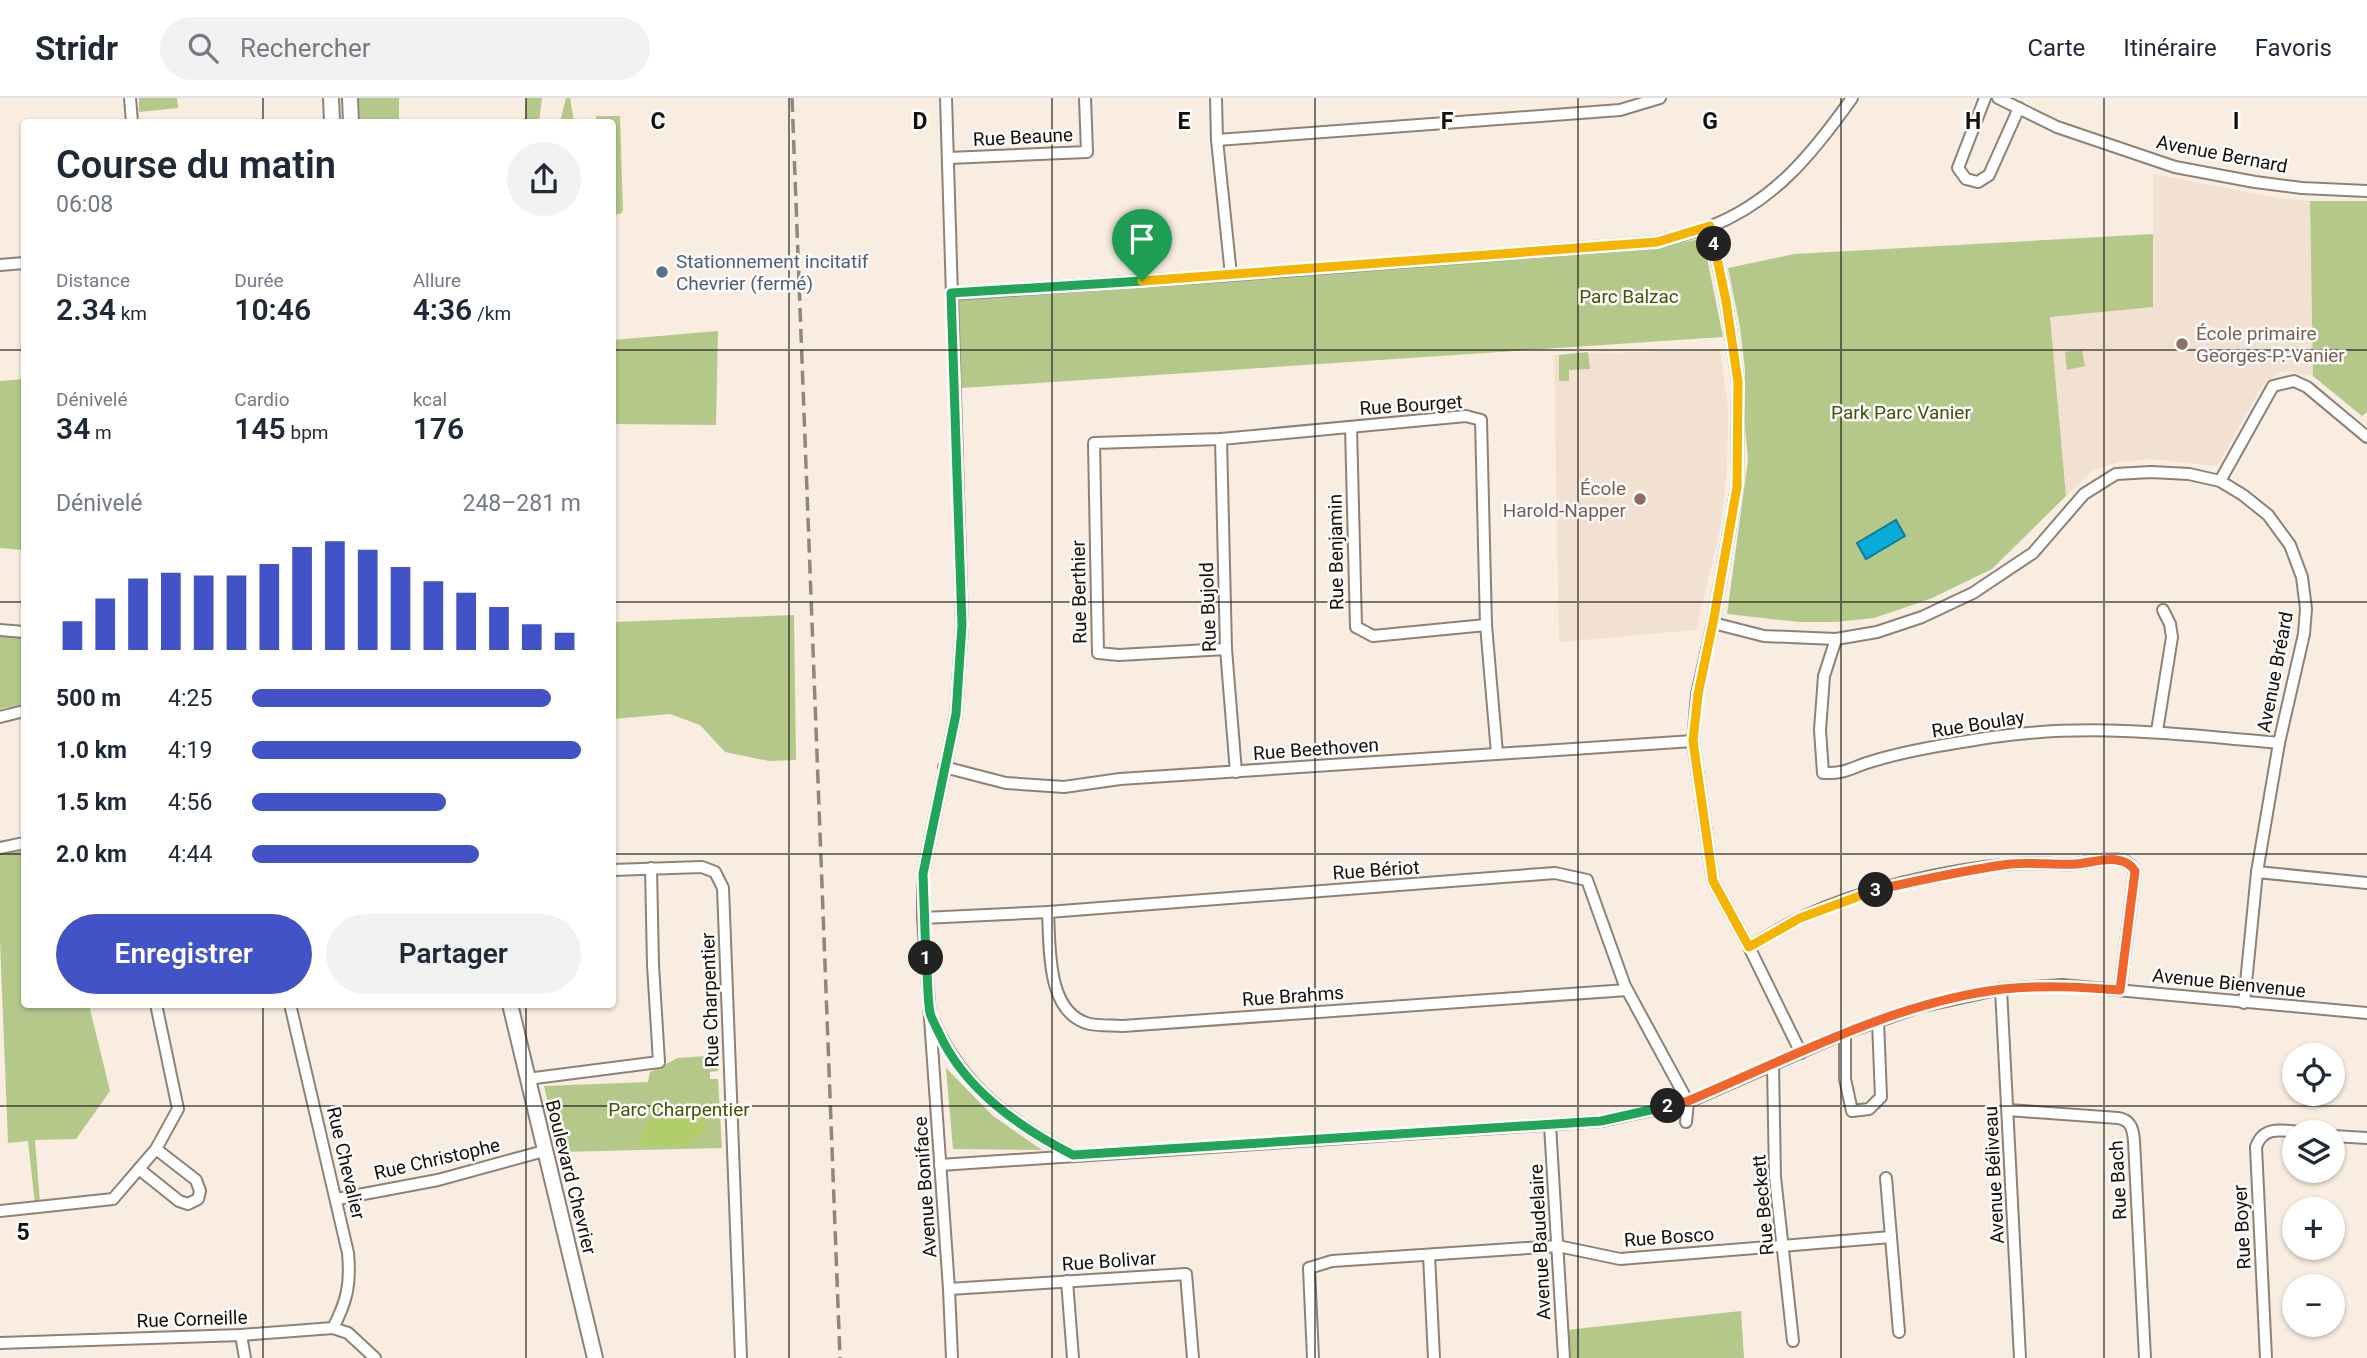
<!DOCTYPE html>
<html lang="fr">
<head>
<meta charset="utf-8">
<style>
  :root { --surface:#fff; --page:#f2f2f3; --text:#1f2937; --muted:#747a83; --line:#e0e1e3; --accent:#4153c7 }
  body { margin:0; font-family:Roboto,sans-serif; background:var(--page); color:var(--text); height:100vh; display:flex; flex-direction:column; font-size:26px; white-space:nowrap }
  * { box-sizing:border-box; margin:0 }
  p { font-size:23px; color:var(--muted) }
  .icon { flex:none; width:38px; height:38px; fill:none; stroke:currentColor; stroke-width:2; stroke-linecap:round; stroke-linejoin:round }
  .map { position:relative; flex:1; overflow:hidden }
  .drawer { position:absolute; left:21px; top:21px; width:595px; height:889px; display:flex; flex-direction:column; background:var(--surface); border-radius:7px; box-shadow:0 2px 5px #0004 }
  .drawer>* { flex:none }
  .fabs { position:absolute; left:2282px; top:945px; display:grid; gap:14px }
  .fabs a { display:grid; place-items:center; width:63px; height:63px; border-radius:50%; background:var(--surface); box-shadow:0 2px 5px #0004; font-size:35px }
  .pin { position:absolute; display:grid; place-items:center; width:60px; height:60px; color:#fff; margin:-72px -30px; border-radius:50% 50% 50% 0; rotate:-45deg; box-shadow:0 0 7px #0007 }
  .pin .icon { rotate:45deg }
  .km { position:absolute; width:35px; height:35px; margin:-18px; border-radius:50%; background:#222; color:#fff; font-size:19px; line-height:35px; text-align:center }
  .round { display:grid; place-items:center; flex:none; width:74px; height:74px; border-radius:37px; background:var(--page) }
  .headline { display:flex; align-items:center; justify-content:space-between; height:119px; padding:0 35px }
  h1 { font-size:38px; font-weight:600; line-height:52px }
  .metrics { display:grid; grid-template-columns:repeat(3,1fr); gap:10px; height:119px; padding:7px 35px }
  .metrics div { display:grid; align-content:center }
  .metrics b { font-size:30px; font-weight:600 }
  .metrics small { font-size:19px; font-weight:400 }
  .metrics p { font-size:19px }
  .chart { height:196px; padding:14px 35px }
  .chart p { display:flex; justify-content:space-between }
  .chart svg { width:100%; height:126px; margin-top:7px; stroke:var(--accent); stroke-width:6 }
  .cta { display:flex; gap:14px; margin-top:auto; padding:14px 35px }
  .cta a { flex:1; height:80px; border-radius:42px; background:var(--accent); color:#fff; font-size:28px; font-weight:600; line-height:80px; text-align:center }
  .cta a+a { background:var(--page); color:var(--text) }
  ul { padding:0 35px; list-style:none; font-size:23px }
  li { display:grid; grid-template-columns:112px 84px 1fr; align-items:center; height:52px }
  li i { height:18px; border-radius:9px; background:var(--accent) }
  header { display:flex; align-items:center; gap:42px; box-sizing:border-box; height:98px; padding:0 35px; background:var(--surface); border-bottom:2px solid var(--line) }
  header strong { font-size:33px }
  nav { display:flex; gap:38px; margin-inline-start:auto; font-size:24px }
  .search { width:490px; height:63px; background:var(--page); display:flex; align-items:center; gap:18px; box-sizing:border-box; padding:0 24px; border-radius:38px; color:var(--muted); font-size:26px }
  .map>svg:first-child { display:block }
  .built { fill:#f2e0d0 }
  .green { fill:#b4c88a }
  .forest { fill:#b0ce6c }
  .water { fill:#0aacd8; stroke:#0d7d9b; stroke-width:2 }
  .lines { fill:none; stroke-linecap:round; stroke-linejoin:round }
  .minor-casing { stroke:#8d8278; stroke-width:14 }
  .tertiary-casing { stroke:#8d8278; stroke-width:18 }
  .minor { stroke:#fff; stroke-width:10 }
  .tertiary { stroke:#fff; stroke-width:14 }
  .rail { stroke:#8f877f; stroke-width:3.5; stroke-dasharray:14 7; stroke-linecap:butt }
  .split-1-casing { stroke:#fff; stroke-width:14 }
  .split-2-casing { stroke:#fff; stroke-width:14 }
  .split-3-casing { stroke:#fff; stroke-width:14 }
  .split-4-casing { stroke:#fff; stroke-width:14 }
  .split-5-casing { stroke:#fff; stroke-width:14 }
  .split-1 { stroke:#22a559; stroke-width:9 }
  .split-2 { stroke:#22a559; stroke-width:9 }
  .split-3 { stroke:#f0652b; stroke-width:9 }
  .split-4 { stroke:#f5b400; stroke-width:9 }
  .split-5 { stroke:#f5b400; stroke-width:9 }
  .grid { fill:none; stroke:#14100d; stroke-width:2; stroke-opacity:0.55 }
  .service-dot { fill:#5c6f8a; stroke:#fefcfa; stroke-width:2.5 }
  .education-dot { fill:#8d6e63; stroke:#fefcfa; stroke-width:2.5 }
  .labels { text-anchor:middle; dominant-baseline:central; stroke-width:5; stroke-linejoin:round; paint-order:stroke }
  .street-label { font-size:19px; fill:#14100d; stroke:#fefcfa }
  .service-label { font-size:19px; fill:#4e5e75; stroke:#fefcfa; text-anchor:start }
  .park-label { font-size:19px; fill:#42540a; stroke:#fefcfa }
  .education-label { font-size:19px; fill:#785e54; stroke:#fefcfa; text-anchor:start }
  .grid-label { font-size:23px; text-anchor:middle; font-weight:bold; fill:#14100d; stroke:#fefcfa; stroke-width:5; stroke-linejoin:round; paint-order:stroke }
</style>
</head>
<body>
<header>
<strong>Stridr</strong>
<div class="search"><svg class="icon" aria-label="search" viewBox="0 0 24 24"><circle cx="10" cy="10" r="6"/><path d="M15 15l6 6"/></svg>Rechercher</div>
<nav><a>Carte</a><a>Itinéraire</a><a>Favoris</a></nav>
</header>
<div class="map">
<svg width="2367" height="1260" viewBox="0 0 2367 1260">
  <rect width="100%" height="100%" fill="#f9ede1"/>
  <g class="built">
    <path d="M2153 76 2277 100 2310 103 2313 278 2283 273 2263 286 2217 368 2151 361 2119 364 2093 372 2066 398 2050 219 2153 208Z"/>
    <path d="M1720 251 1728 310 1727 372 1720 431 1696 532 1559 544 1554 257Z"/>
  </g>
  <g class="green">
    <path d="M139 0H177L178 10 139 14Z"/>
    <path d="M359 0H399V24H360Z"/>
    <path d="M526 0H542L539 24H525Z"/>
    <path d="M566 0H570L574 24H560Z"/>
    <path d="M596 18H620L623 113 620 116H613L612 24H593L596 22Z"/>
    <path d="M2310 103H2367V314L2362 318 2313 278Z"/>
    <path d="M2153 136V209L2050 219 2066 398 1992 471 1930 501 1874 520 1836 524H1799L1727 516 1748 362 1744 320 1745 272 1740 229 1728 170 1794 156Z"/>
    <path d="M1703 140 1723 239 962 290 957 202 1663 149Z"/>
    <path d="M718 233 716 327 613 326V242Z"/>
    <path d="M2082 252 2085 268 2067 272 2065 254Z"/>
    <path d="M1588 254 1590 271 1569 272V283H1559V257Z"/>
    <path d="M24 281V452L0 450V283Z"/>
    <path d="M794 517 796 662 769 663 725 654 700 627 670 616 613 621V524Z"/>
    <path d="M0 536 24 539V606L0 611Z"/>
    <path d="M24 749V906L89 907 110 993 76 1041 35 1042 40 1105 35 1106 28 1043 8 1045 0 843V754Z"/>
    <path d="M718 957V973L710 974V981H718L722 1050 559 1054 544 988 648 984 650 974 678 960Z"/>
    <path d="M946 970 993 1018 1042 1052 953 1051Z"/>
    <path d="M1741 1213 1744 1260H1569L1566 1232Z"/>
  </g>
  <path class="forest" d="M688 1005 700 1015 707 1027C697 1054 670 1047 646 1048L641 1046C639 1021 666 1007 688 1005Z"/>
  <path class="water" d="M1896 422 1905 438 1866 461 1857 445Z"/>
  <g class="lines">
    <g class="minor-casing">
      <g id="minor">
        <path d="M130 0 132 24"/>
        <path d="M946 0 962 527 956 616 923 776V820L949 1191 952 1260"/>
        <path d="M1216 0 1217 42 1231 177"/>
        <path d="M1985 0 1958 70 1966 81 1978 84 1989 77 2019 10"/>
        <path d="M1998 0 2057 29 2175 69 2255 84 2302 90 2367 93"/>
        <path d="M1217 42 1620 12 1660 0"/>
        <path d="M949 60 1087 54 1085 0"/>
        <path d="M1710 128 1726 203 1738 284 1737 389 1713 525 1697 596 1693 643 1713 783 1749 849 1801 955"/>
        <path d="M0 167 24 165"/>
        <path d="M951 196 1231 177 1657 144C1674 139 1692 135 1709 129 1774 104 1813 55 1852 0"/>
        <path d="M1351 329 1356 529 1373 538 1486 527"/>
        <path d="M1221 341 1226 551 1236 674"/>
        <path d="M2220 383 2273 288 2294 283 2307 289 2367 339"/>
        <path d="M1713 525 1764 538 1836 541 1877 534 1922 519 1973 495 2033 455 2084 396 2116 376 2151 374 2189 376 2220 383 2243 397 2268 417 2290 447 2302 479 2306 511 2304 536 2279 645 2257 774 2244 905"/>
        <path d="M0 532 24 534"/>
        <path d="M1836 541 1824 578 1820 632 1823 675C1848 676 1851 669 1873 663 1909 652 1955 645 1993 639 2089 625 2183 636 2279 645"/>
        <path d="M1226 551 1119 557 1098 555 1094 345 1221 341 1466 318 1481 322 1486 527 1497 655"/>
        <path d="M0 619 24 613"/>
        <path d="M2157 633 2172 539 2170 526 2163 512"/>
        <path d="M944 669 1006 685 1064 689 1120 681 1693 643"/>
        <path d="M0 750 24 745"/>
        <path d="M612 772 702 769 715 774 723 790 741 1260"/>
        <path d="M2257 774 2367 785"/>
        <path d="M1048 814C1050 849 1046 916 1090 926 1100 928 1113 927 1123 928L1627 892"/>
        <path d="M923 820 1048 814 1555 775 1587 782 1625 888 1688 1004 1686 1024"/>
        <path d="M1749 849C1766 840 1783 828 1800 820 1863 791 1943 772 2012 766 2033 764 2055 767 2076 766 2095 764 2124 753 2135 773L2120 892"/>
        <path d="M2001 891 2020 1260"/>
        <path d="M290 906 348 1155C351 1186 347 1203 333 1230"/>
        <path d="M934 924C963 989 1012 1025 1073 1057"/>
        <path d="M1845 935V981L1852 1013 1869 1011 1881 999 1878 923"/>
        <path d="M1773 967 1775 1079 1793 1243"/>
        <path d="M527 981 659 964 653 867 651 770"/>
        <path d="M2008 1012 2118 1020C2131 1022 2133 1031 2134 1043L2145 1260"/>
        <path d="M1550 1027 1564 1260"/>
        <path d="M2333 1038 2367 1040"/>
        <path d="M940 1067 1602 1023 1688 1004 1845 935 1919 909 2001 891 2062 887 2367 915"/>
        <path d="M139 1071 179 1103 188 1106 198 1101 200 1093 196 1082 156 1051"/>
        <path d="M1886 1080 1899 1234"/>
        <path d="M337 1101 438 1082 544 1053"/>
        <path d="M0 1113 113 1101 156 1051 178 1011 156 906"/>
        <path d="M1429 1157 1434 1260"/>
        <path d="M1067 1183 1073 1260"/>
        <path d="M949 1191 1186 1176 1193 1260"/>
        <path d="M241 1237 245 1260"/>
        <path d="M0 1245 241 1237 333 1230 348 1235 375 1260"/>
        <path d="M1313 1260 1309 1170 1332 1163 1558 1148 1620 1161 1891 1139"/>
        <path d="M2266 1260 2256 1049C2263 1028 2281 1032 2299 1034"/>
      </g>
    </g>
    <g class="tertiary-casing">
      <g id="tertiary">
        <path d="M331 0 332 24"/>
        <path d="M350 0 351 24"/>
        <path d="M510 906 595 1260"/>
      </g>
    </g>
    <use href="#minor" class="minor"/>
    <use href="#tertiary" class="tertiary"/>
    <path class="rail" d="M792 0 840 1260"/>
  </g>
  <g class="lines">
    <g class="split-1-casing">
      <path id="split-1" d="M926 860 923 776 956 616 962 527 951 195 1142 183"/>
    </g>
    <g class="split-2-casing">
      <path id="split-2" d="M926 860C928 878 927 897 930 915 932 922 936 928 939 935 965 992 1019 1029 1073 1057L1601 1023 1668 1008"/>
    </g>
    <g class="split-3-casing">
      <path id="split-3" d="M1668 1008 1688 1003C1788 961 1894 904 2003 891 2042 887 2080 889 2120 892L2135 773C2123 753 2094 765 2075 766 2053 767 2031 764 2010 766 1965 772 1920 782 1876 792"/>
    </g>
    <g class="split-4-casing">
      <path id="split-4" d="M1714 146 1726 203 1738 284 1737 389 1713 525 1698 596 1693 643 1713 783 1749 849 1800 820 1876 792"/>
    </g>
    <g class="split-5-casing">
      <path id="split-5" d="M1142 183 1657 144 1710 128 1714 146"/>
    </g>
    <use href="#split-1" class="split-1"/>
    <use href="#split-2" class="split-2"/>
    <use href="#split-3" class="split-3"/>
    <use href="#split-4" class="split-4"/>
    <use href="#split-5" class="split-5"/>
  </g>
  <path class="grid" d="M263 0V24M526 0V24M789 0V1260M1052 0V1260M1315 0V1260M1578 0V1260M1841 0V1260M2104 0V1260M0 252H24M612 252H2367M0 504H24M612 504H2367M0 756H24M612 756H2367M263 906V1260M526 906V1260M0 1008H2367"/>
  <circle class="service-dot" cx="662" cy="174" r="7"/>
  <g class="education-dot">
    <circle cx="2182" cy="246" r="7"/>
    <circle cx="1640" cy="401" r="7"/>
  </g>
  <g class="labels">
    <g class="street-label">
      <text transform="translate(1023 39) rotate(-3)">Rue Beaune</text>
      <text transform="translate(2222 56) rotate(11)">Avenue Bernard</text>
      <text transform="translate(1411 307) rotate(-4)">Rue Bourget</text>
      <text transform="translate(1336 454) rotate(-91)">Rue Benjamin</text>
      <text transform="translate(1079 494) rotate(-91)">Rue Berthier</text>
      <text transform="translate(1208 509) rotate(-92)">Rue Bujold</text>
      <text transform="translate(2275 574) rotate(-79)">Avenue Bréard</text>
      <text transform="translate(1978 626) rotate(-9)">Rue Boulay</text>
      <text transform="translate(1316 651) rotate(-4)">Rue Beethoven</text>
      <text transform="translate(1376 772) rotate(-4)">Rue Bériot</text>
      <text transform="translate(2229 885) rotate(6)">Avenue Bienvenue</text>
      <text transform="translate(1293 898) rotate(-4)">Rue Brahms</text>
      <text transform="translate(710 902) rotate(-92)">Rue Charpentier</text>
      <text transform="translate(437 1061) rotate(-13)">Rue Christophe</text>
      <text transform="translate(346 1065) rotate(77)">Rue Chevalier</text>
      <text transform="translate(1994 1077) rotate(-93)">Avenue Béliveau</text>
      <text transform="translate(571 1079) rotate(76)">Boulevard Chevrier</text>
      <text transform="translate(2118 1082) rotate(-93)">Rue Bach</text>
      <text transform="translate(925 1089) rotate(-94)">Avenue Boniface</text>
      <text transform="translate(1763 1107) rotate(-95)">Rue Beckett</text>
      <text transform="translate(2242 1129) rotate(-93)">Rue Boyer</text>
      <text transform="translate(1669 1139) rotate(-4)">Rue Bosco</text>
      <text transform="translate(1540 1144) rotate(-93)">Avenue Baudelaire</text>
      <text transform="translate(1109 1163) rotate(-4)">Rue Bolivar</text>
      <text transform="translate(192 1221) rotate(-2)">Rue Corneille</text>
    </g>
    <g class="service-label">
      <text x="676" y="163">Stationnement incitatif<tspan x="676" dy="22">Chevrier (fermé)</tspan></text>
    </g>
    <g class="park-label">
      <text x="1629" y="198">Parc Balzac</text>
      <text x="1901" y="314">Park Parc Vanier</text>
      <text x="679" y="1011">Parc Charpentier</text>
    </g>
    <g class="education-label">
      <text x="2196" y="235">École primaire<tspan x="2196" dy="22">Georges-P.-Vanier</tspan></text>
      <text x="1626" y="390" text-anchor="end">École<tspan x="1626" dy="22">Harold-Napper</tspan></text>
    </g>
  </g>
  <g class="grid-label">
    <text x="658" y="31">C</text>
    <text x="920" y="31">D</text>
    <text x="1184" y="31">E</text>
    <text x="1447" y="31">F</text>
    <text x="1710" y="31">G</text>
    <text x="1973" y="31">H</text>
    <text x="2236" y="31">I</text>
    <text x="23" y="1142">5</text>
  </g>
</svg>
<div class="fabs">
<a><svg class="icon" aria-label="locate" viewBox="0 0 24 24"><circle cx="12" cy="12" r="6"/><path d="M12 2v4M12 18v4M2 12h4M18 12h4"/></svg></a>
<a><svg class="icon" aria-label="layers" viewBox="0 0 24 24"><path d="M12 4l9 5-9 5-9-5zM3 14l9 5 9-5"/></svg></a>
<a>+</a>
<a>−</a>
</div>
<div class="pin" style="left:1142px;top:183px;background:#1e9e55"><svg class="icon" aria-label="arrive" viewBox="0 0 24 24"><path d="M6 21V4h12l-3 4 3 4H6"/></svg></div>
<b class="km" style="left:926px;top:860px">1</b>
<b class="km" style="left:1668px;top:1008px">2</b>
<b class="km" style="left:1876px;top:792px">3</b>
<b class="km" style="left:1714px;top:146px">4</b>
<section class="drawer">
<div class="headline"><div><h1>Course du matin</h1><p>06:08</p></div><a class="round"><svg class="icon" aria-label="share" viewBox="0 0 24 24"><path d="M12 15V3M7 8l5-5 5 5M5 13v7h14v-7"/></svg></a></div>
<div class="metrics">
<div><p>Distance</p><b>2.34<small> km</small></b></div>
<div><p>Durée</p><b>10:46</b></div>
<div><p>Allure</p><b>4:36<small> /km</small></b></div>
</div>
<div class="metrics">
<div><p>Dénivelé</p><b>34<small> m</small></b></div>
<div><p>Cardio</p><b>145<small> bpm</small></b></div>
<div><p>kcal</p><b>176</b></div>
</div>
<div class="chart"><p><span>Dénivelé</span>248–281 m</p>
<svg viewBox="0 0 160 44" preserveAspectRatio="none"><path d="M5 44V34M15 44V26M25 44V19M35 44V17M45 44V18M55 44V18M65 44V14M75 44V8M85 44V6M95 44V9M105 44V15M115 44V20M125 44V24M135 44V29M145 44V35M155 44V38"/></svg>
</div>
<ul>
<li><b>500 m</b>4:25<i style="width:91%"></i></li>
<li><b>1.0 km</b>4:19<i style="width:100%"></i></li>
<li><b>1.5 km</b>4:56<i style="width:59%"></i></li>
<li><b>2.0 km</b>4:44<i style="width:69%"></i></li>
</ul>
<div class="cta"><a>Enregistrer</a><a>Partager</a></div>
</section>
</div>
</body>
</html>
